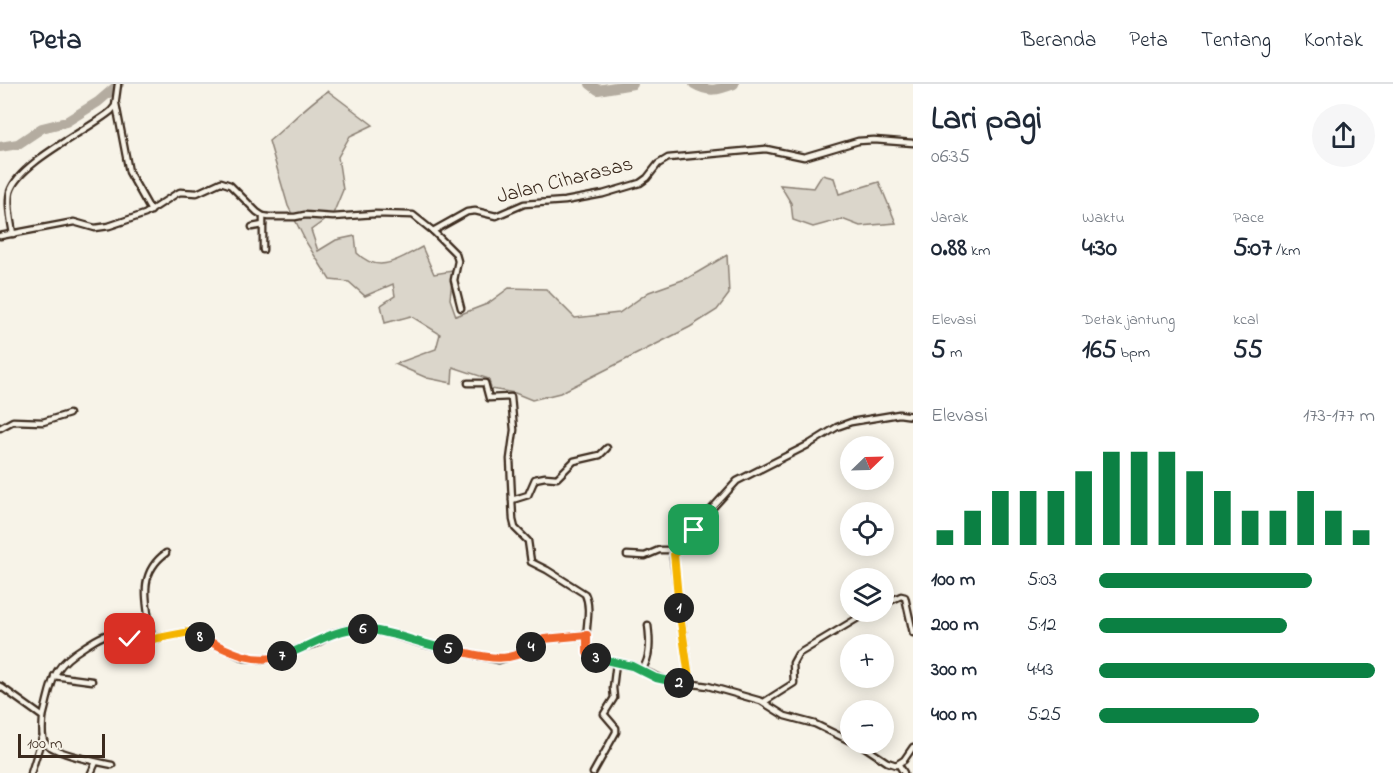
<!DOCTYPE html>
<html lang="id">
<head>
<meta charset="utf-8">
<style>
  :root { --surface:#fff; --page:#f6f6f7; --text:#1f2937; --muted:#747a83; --line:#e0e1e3; --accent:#0b8043 }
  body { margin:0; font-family:"Indie Flower",sans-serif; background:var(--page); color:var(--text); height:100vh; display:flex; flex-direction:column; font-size:22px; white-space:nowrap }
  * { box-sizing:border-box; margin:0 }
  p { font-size:20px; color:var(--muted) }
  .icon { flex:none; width:33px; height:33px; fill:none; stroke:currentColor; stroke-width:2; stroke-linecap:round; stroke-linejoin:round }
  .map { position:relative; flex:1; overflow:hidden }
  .sheet { display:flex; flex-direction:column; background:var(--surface); width:480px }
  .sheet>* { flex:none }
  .needle { width:39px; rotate:67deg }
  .tools { position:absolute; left:840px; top:352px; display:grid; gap:12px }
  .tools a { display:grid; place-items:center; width:54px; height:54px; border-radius:50%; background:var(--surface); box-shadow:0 3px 15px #0003; font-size:30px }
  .scale { position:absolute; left:18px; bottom:15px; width:87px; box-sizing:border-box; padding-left:6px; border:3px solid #3b2a1e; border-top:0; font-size:16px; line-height:21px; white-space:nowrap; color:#3b2a1e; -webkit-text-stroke:4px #f7f3e8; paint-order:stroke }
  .pin { position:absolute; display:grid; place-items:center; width:51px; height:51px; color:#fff; margin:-26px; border-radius:12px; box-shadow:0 3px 9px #0006 }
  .km { position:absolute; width:30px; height:30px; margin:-15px; border-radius:50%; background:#222; color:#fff; font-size:16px; line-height:30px; text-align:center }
  .round { display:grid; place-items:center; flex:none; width:63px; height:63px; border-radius:32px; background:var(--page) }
  .summary { display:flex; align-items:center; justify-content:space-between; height:102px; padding:0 18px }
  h1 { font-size:33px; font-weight:700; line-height:45px }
  .figures { display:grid; grid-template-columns:repeat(3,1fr); gap:9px; height:102px; padding:6px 18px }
  .figures div { display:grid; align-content:center }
  .figures b { font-size:26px; font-weight:700 }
  .figures small { font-size:16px; font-weight:400 }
  .figures p { font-size:16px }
  .chart { height:168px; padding:12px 18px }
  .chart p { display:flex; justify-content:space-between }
  .chart svg { width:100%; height:108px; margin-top:6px; stroke:var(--accent); stroke-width:6 }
  ul { padding:0 18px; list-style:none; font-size:20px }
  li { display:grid; grid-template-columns:96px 72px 1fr; align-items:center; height:45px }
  li i { height:15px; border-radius:8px; background:var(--accent) }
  header { display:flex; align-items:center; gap:36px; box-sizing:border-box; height:84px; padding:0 30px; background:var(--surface); border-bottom:2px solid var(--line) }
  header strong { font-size:28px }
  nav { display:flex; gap:33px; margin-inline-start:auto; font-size:21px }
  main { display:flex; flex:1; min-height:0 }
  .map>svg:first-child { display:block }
  .green { fill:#dbd6cb; stroke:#8b8074; stroke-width:1.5 }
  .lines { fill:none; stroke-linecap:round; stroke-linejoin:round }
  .river { stroke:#b4aca0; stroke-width:10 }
  .minor-casing { stroke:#3b2a1e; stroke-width:9 }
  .minor { stroke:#f7f3e8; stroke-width:4.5 }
  .split-1-casing { stroke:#fff; stroke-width:12 }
  .split-2-casing { stroke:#fff; stroke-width:12 }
  .split-3-casing { stroke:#fff; stroke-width:12 }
  .split-4-casing { stroke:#fff; stroke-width:12 }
  .split-5-casing { stroke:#fff; stroke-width:12 }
  .split-6-casing { stroke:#fff; stroke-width:12 }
  .split-7-casing { stroke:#fff; stroke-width:12 }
  .split-8-casing { stroke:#fff; stroke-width:12 }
  .split-9-casing { stroke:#fff; stroke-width:12 }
  .split-1 { stroke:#f5b400; stroke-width:8 }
  .split-2 { stroke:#f5b400; stroke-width:8 }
  .split-3 { stroke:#22a559; stroke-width:8 }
  .split-4 { stroke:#f0652b; stroke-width:8 }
  .split-5 { stroke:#f0652b; stroke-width:8 }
  .split-6 { stroke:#22a559; stroke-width:8 }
  .split-7 { stroke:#22a559; stroke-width:8 }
  .split-8 { stroke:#f0652b; stroke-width:8 }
  .split-9 { stroke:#f5b400; stroke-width:8 }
  .labels { text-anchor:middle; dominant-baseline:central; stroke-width:4.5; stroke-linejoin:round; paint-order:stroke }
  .street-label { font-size:21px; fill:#3b2a1e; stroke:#f7f3e8 }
</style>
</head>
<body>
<header>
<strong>Peta</strong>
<nav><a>Beranda</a><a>Peta</a><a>Tentang</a><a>Kontak</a></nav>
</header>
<main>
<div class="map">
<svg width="913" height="689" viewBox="0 0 913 689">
  <rect width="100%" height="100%" fill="#f7f3e8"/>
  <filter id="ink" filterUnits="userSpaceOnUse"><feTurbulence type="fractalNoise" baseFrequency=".0167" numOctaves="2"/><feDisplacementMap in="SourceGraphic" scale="12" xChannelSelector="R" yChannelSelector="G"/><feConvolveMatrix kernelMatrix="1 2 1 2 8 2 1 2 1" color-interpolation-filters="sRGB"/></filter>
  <g filter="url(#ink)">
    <g class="green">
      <path d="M328 7 373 41 350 52 338 73 343 106 333 130 311 146 318 167 336 156 355 152 357 169C379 191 399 175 422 163L434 190 453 187 450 215 456 232 487 220 509 204 546 205 575 234 619 229 649 208 688 194 727 171 729 210 717 226 690 243 560 309 532 316 515 309 491 305 489 295 453 283 452 299 427 294 395 280 436 265 440 250 411 232 385 239 381 221 395 212 393 200 365 212 349 198 330 196 306 158 288 122 269 57C290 40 306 21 328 7Z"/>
      <path d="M822 91 834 94 839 110 879 98 896 139 860 142 842 135 813 143 793 136 791 119 780 101 814 104Z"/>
    </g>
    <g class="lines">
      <g class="river">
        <path d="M590 0 598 6 633 0"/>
        <path d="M694 0C709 9 718 6 734 0"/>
        <path d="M0 63 18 60 42 44 66 38 98 18 119 0"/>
      </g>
      <g class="minor-casing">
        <g id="minor">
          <path d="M116 20 129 88 151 127"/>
          <path d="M252 143 263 141"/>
          <path d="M433 147 467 128 475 127 496 132 524 120 565 117 603 110 640 99 647 94 658 80 668 74 766 65 804 73 858 57 874 56 913 59"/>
          <path d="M13 150C11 137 7 121 10 108 18 79 87 47 111 27L115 22 118 0"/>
          <path d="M0 152 74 138 95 144 109 142 145 130 176 110 180 108 197 109 221 98 230 101 257 128 263 132 269 133H295L305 131 333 133 375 130 413 131 433 147 456 170 458 177 454 196 461 224"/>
          <path d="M263 166V132"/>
          <path d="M468 299H485L489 314 511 313 514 346 510 375 513 436 515 444 528 457 531 478 547 486 585 510C594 529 580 555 590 571L606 577 632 582 665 596 708 602 761 617 785 632 815 640 850 657"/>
          <path d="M0 344 13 337 43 338 69 330"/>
          <path d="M512 416 528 411 535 395 545 393 557 394 574 377 600 371 607 364"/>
          <path d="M627 471 645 472 659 466H675"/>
          <path d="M884 520 901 512 905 513 913 549"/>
          <path d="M152 555C148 522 135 491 166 469"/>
          <path d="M642 586C651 573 650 556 648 541"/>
          <path d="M54 592 92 597"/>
          <path d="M690 600 673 474 678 462 737 397 808 361 837 343 851 338 899 330 913 332"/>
          <path d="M0 602 43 633C43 640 41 650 44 657 50 669 98 678 112 681"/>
          <path d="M764 618 794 599 793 579 798 570 868 528"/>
          <path d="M43 633C53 596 50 584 84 563 92 558 100 552 109 550L130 555 148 556 190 548 244 574 267 575 315 560 334 549 348 545 383 548 423 560 499 576 525 568 544 555 587 551"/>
          <path d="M860 660 887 678 896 681 904 676 913 663"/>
          <path d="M899 681 904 689"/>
          <path d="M31 689 42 654"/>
          <path d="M91 689 96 678"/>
          <path d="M593 689 616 648V644L604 630 614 614 613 604 616 579"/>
        </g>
      </g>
      <use href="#minor" class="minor"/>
    </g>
  </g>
  <g class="lines" filter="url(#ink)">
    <g class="split-1-casing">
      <path id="split-1" d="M679 524 674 470 694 446"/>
    </g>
    <g class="split-2-casing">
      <path id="split-2" d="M679 599 690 600 679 524"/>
    </g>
    <g class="split-3-casing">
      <path id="split-3" d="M596 574 632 582 656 594 679 599"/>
    </g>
    <g class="split-4-casing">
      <path id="split-4" d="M531 563 544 555 587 551V569L596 574"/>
    </g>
    <g class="split-5-casing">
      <path id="split-5" d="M448 565C477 570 505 583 531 563"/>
    </g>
    <g class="split-6-casing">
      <path id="split-6" d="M363 545C392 547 419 560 448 565"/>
    </g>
    <g class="split-7-casing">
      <path id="split-7" d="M282 572C310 563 335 543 363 545"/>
    </g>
    <g class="split-8-casing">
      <path id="split-8" d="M200 553C228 566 251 581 282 572"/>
    </g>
    <g class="split-9-casing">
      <path id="split-9" d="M130 555 148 556 190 548 200 553"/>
    </g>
    <use href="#split-1" class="split-1"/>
    <use href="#split-2" class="split-2"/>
    <use href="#split-3" class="split-3"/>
    <use href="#split-4" class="split-4"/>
    <use href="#split-5" class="split-5"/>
    <use href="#split-6" class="split-6"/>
    <use href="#split-7" class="split-7"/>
    <use href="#split-8" class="split-8"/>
    <use href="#split-9" class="split-9"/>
  </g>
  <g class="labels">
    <g class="street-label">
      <text transform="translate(565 97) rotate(-14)">Jalan Ciharasas</text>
    </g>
  </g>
</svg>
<div class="tools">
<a><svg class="needle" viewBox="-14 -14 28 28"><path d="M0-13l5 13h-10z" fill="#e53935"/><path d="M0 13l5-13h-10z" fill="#747a83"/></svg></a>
<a><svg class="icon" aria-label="locate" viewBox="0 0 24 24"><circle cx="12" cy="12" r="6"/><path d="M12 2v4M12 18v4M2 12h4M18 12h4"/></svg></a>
<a><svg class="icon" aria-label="layers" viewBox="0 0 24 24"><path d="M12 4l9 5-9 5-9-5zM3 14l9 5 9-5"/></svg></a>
<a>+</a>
<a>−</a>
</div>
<div class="scale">100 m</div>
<div class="pin" style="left:694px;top:446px;background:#1e9e55"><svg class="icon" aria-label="arrive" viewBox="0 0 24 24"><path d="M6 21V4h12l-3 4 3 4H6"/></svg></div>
<div class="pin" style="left:130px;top:555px;background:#d93025"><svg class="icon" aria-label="check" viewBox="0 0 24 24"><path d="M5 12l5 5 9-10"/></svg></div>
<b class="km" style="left:679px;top:524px">1</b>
<b class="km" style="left:679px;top:599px">2</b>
<b class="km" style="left:596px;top:574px">3</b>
<b class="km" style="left:531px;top:563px">4</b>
<b class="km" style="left:448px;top:565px">5</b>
<b class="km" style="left:363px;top:545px">6</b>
<b class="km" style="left:282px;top:572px">7</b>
<b class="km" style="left:200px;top:553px">8</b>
</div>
<section class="sheet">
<div class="summary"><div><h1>Lari pagi</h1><p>06:35</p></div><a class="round"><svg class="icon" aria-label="share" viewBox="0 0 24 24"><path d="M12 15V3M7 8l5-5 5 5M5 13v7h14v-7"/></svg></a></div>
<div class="figures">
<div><p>Jarak</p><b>0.88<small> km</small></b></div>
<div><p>Waktu</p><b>4:30</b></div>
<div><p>Pace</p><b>5:07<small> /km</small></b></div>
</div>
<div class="figures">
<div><p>Elevasi</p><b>5<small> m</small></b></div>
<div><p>Detak jantung</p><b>165<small> bpm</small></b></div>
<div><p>kcal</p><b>55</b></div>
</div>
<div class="chart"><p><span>Elevasi</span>173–177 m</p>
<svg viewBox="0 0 160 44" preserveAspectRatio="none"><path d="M5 44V38M15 44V30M25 44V22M35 44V22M45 44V22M55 44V14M65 44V6M75 44V6M85 44V6M95 44V14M105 44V22M115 44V30M125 44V30M135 44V22M145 44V30M155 44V38"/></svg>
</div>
<ul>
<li><b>100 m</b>5:03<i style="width:77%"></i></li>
<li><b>200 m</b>5:12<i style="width:68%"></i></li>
<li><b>300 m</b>4:43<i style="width:100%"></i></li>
<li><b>400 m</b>5:25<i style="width:58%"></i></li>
</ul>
</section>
</main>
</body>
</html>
